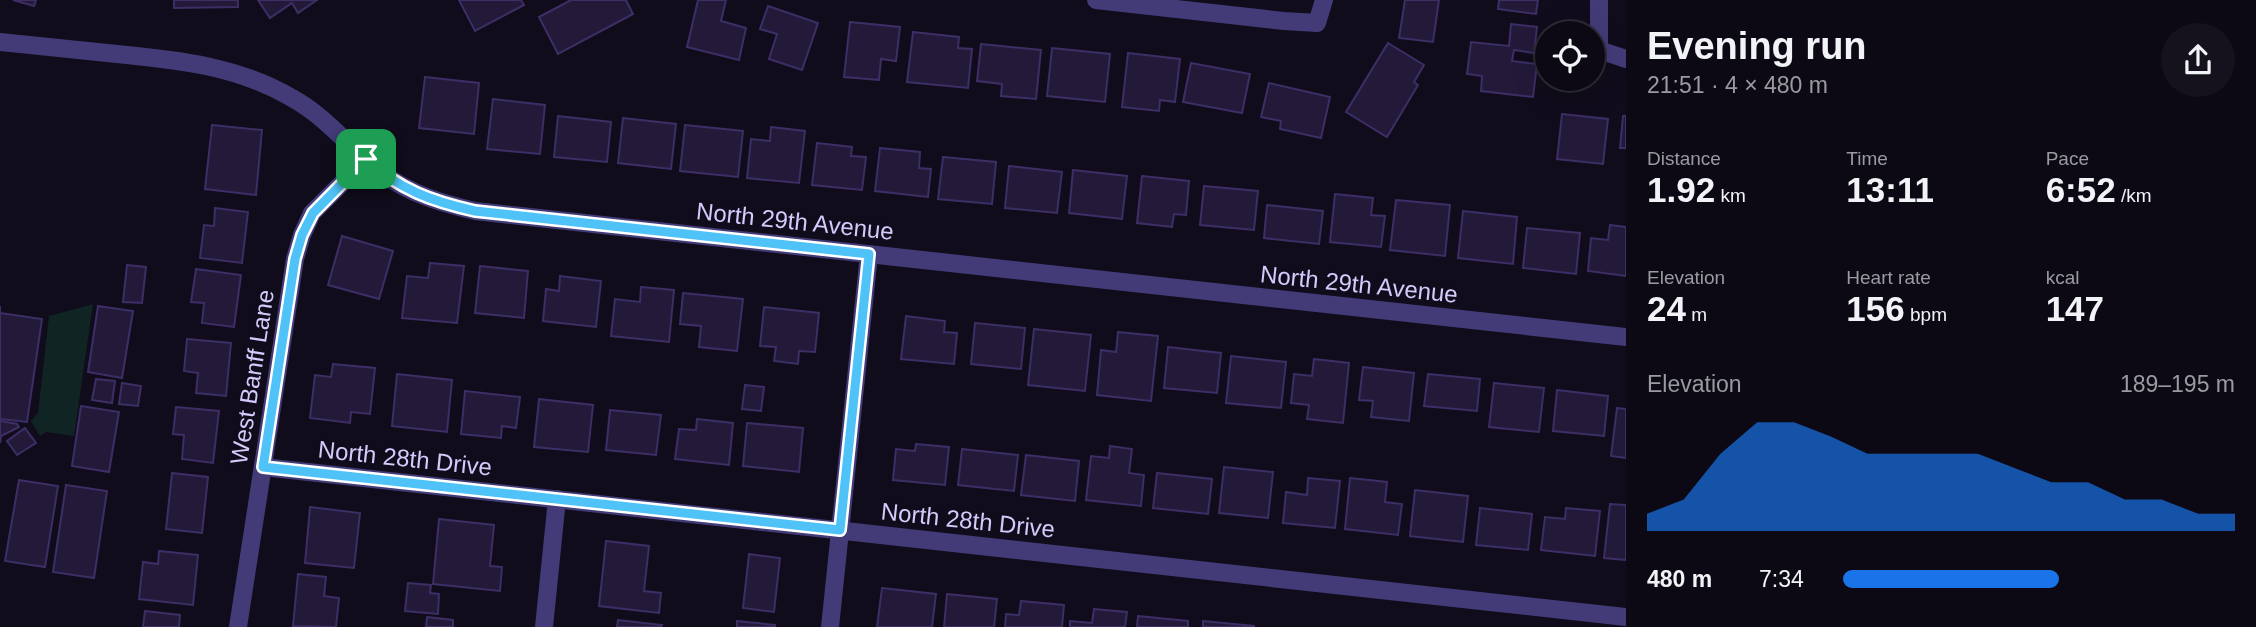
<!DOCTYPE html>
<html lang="en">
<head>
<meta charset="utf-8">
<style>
  :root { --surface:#0c0914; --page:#15121d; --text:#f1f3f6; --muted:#9a9aa0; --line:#2c2a34; --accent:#1a73e8 }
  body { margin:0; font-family:Arial,sans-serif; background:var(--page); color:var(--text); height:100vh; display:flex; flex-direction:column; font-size:26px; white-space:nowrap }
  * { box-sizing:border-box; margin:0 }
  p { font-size:23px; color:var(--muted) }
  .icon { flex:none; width:38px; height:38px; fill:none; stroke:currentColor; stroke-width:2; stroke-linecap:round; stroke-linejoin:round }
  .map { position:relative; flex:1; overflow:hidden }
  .side { display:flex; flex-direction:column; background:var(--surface); width:630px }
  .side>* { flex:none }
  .controls { position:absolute; left:1535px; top:21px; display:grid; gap:14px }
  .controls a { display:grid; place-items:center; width:70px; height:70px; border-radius:50%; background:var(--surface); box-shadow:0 7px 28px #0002,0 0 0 2px var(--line); font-size:35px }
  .pin { position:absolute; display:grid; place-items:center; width:60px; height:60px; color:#fff; margin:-30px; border-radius:14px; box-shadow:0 4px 10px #0006 }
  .round { display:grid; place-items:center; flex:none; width:74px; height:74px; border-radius:37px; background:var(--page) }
  .overview { display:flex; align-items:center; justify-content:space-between; height:119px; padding:0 21px }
  h1 { font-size:38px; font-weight:800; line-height:52px }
  .stats { display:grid; grid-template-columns:repeat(3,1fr); gap:10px; height:119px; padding:7px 21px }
  .stats div { display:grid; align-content:center }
  .stats b { font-size:35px; font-weight:800 }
  .stats small { font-size:19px; font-weight:400 }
  .stats p { font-size:19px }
  .chart { height:196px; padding:14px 21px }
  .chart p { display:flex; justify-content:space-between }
  .chart svg { width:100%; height:126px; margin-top:7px; fill:var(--accent); opacity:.7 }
  ul { padding:0 21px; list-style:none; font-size:23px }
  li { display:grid; grid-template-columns:112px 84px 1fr; align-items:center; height:52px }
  li i { height:18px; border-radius:9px; background:var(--accent) }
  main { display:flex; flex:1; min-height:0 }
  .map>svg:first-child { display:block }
  .green { fill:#102424 }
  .building { fill:#231a3a; stroke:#3d2e65; stroke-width:2 }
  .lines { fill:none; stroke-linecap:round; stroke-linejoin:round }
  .minor { stroke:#423b77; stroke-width:18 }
  .tertiary { stroke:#423b77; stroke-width:18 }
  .route-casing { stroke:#fff; stroke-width:14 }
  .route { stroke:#4fc3f7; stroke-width:9 }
  .labels { text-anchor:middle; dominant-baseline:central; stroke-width:5; stroke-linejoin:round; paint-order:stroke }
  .street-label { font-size:24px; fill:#d4cafb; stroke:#100c1b }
</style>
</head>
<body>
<main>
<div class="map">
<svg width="1626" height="627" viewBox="0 0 1626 627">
  <rect width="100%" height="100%" fill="#100c1b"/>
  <path class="green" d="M93 304 74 436 46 432 40 436 31 421 38 413 49 316Z"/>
  <g class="building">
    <path d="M13 0H36L34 6Z"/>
    <path d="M174 0H238V7L174 8Z"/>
    <path d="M258 0H317L298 13 292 3 270 18Z"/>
    <path d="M459 0H521L524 5 475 31Z"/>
    <path d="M571 0H626L633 14 558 54 539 17Z"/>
    <path d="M698 0H726L721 21 746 28 739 60 687 47Z"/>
    <path d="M1405 0H1439L1433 42 1399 38Z"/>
    <path d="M1499 0H1538L1536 14 1498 9Z"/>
    <path d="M768 6 818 23 802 70 769 59 777 34 760 29Z"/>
    <path d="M850 22 900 27 896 61 881 59 879 80 844 77Z"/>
    <path d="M1511 24 1537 27 1534 53 1514 50 1512 61 1537 64 1533 97 1481 91 1482 76 1467 74 1471 42 1509 46Z"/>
    <path d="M913 32 959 37 958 48 972 49 968 88 907 82Z"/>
    <path d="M1388 43 1424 65 1414 82 1418 85 1387 137 1346 112Z"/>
    <path d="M981 44 1041 50 1036 99 1001 96 1002 84 977 81Z"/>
    <path d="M1052 48 1110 54 1105 102 1047 96Z"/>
    <path d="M1128 53 1180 59 1175 102 1160 100 1159 111 1122 107Z"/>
    <path d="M1191 63 1250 74 1242 113 1183 102Z"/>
    <path d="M425 77 479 83 474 134 419 128Z"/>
    <path d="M1269 83 1330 97 1321 138 1280 129 1281 121 1261 117Z"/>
    <path d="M493 99 545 105 540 154 487 149Z"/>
    <path d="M1562 114 1608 119 1603 164 1557 159Z"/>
    <path d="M558 116 611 122 607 162 554 157Z"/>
    <path d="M1623 116H1626V148H1620Z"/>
    <path d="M623 118 676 124 671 169 618 163Z"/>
    <path d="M212 125 262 130 256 195 205 189Z"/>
    <path d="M685 125 743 131 738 177 680 171Z"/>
    <path d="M771 127 805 131 799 183 747 178 751 139 770 141Z"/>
    <path d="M817 143 852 147 851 156 866 157 862 190 812 185Z"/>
    <path d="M880 148 920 152 919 168 931 169 928 197 875 191Z"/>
    <path d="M943 157 996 162 992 204 938 199Z"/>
    <path d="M1009 166 1062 172 1057 213 1005 208Z"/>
    <path d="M1073 170 1127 176 1122 219 1069 213Z"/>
    <path d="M1142 176 1189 181 1186 215 1174 214 1172 227 1137 223Z"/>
    <path d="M1204 186 1258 191 1254 230 1200 225Z"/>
    <path d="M1335 194 1373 198 1371 215 1385 216 1381 247 1330 242Z"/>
    <path d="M1396 200 1450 205 1445 256 1390 250Z"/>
    <path d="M1267 205 1323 211 1319 244 1264 238Z"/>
    <path d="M215 208 248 212 242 263 200 258 204 225 214 226Z"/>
    <path d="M1463 211 1517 217 1513 264 1458 258Z"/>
    <path d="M1610 225 1626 227V276L1588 271 1591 238 1608 240Z"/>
    <path d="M1527 228 1580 233 1576 274 1523 268Z"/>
    <path d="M342 236 393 251 379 299 328 285Z"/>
    <path d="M430 263 464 266 457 323 402 318 407 276 428 278Z"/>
    <path d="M127 265 146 267 142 303 123 302Z"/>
    <path d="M480 266 528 271 524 318 475 313Z"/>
    <path d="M196 269 241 275 234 327 202 323 204 303 191 302Z"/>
    <path d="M560 276 601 281 596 327 543 321 546 289 559 291Z"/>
    <path d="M641 287 674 290 669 342 611 336 615 299 640 302Z"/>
    <path d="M683 293 743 299 737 351 699 347 701 326 680 324Z"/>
    <path d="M0 306V313L42 319 27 422 0 419Z"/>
    <path d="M98 306 133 311 122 378 88 372Z"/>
    <path d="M764 307 819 313 815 352 799 351 798 364 774 361 776 347 760 346Z"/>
    <path d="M906 316 945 321 944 332 957 333 954 364 901 359Z"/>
    <path d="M975 323 1025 328 1021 369 971 364Z"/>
    <path d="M1034 329 1091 335 1085 391 1028 385Z"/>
    <path d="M1118 332 1158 336 1151 401 1097 395 1101 350 1116 352Z"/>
    <path d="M187 339 231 343 226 396 196 393 198 373 184 371Z"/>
    <path d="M1168 347 1221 353 1217 393 1164 388Z"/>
    <path d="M1231 356 1286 362 1281 408 1226 403Z"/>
    <path d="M1314 359 1349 363 1343 423 1307 419 1309 405 1291 403 1294 374 1312 376Z"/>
    <path d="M333 364 375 368 370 414 351 412 350 423 310 418 315 375 331 377Z"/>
    <path d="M1363 367 1414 373 1409 421 1371 417 1373 401 1359 400Z"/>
    <path d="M397 374 452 380 447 432 392 426Z"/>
    <path d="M1428 374 1480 379 1477 411 1424 406Z"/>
    <path d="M96 379 115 381 112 403 92 400Z"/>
    <path d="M122 383 141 386 138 406 119 404Z"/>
    <path d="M1494 383 1544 388 1539 432 1489 427Z"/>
    <path d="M745 385 764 387 761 411 742 409Z"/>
    <path d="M1557 390 1608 396 1604 436 1553 431Z"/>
    <path d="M465 391 520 397 516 428 502 426 501 438 461 434Z"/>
    <path d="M539 399 593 405 588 452 534 447Z"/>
    <path d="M81 406 119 412 109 472 72 466Z"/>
    <path d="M176 407 219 411 213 463 182 459 184 435 173 434Z"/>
    <path d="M1617 408 1626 409V458L1611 456Z"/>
    <path d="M610 410 661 415 656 455 606 450Z"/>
    <path d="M697 419 733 423 729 465 675 459 679 429 696 430Z"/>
    <path d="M0 421 17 424 19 427 1 436 0 443Z"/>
    <path d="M747 423 803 428 799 472 743 466Z"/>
    <path d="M25 428 36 443 17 455 7 441Z"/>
    <path d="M916 444 949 447 945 485 893 480 896 449 915 451Z"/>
    <path d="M1110 446 1132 449 1129 473 1144 475 1141 506 1086 500 1091 456 1109 458Z"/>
    <path d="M962 449 1018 455 1014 491 958 485Z"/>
    <path d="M1026 455 1079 461 1075 501 1021 495Z"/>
    <path d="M1224 467 1273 472 1268 518 1219 513Z"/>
    <path d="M172 473 208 477 202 533 166 529Z"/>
    <path d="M1157 473 1212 479 1208 514 1153 508Z"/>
    <path d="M1308 478 1340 481 1335 528 1283 523 1286 492 1307 495Z"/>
    <path d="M1350 478 1387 482 1385 502 1402 504 1398 535 1345 529Z"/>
    <path d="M19 480 58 486 45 567 5 561Z"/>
    <path d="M66 485 107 491 94 578 53 572Z"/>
    <path d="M1415 490 1468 496 1463 542 1410 536Z"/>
    <path d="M1610 504 1626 505V560L1604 558Z"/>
    <path d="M310 507 360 513 354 568 305 563Z"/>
    <path d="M1480 508 1532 514 1528 550 1476 545Z"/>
    <path d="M1566 508 1600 511 1595 556 1541 550 1545 517 1565 519Z"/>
    <path d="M439 519 494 525 490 566 502 567 500 591 433 584Z"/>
    <path d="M606 541 649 546 644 591 661 593 659 613 599 606Z"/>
    <path d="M159 551 198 555 193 605 139 599 143 562 158 564Z"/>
    <path d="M749 554 780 558 774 612 743 608Z"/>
    <path d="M298 574 326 577 324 596 339 598 336 627 293 626Z"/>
    <path d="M408 583 431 585 430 593 439 594 438 614 405 611Z"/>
    <path d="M882 588 936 594 932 627H877Z"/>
    <path d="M947 594 997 599 994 627H944Z"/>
    <path d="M1021 601 1064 605 1062 627H1005L1006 614 1019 615Z"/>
    <path d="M1094 609 1127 612 1125 627H1070V621L1092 623Z"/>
    <path d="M145 611 180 615 179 627H143Z"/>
    <path d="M1138 616 1188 621V627H1137Z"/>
    <path d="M427 617 453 620V627H426Z"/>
    <path d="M618 620 662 625 661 627H617Z"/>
    <path d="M737 621 775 625V627H737Z"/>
    <path d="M1203 621 1254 626V627H1203Z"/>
  </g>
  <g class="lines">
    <g class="minor">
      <path d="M1096 0 1284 21 1317 23 1324 0"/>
      <path d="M1599 0V50L1626 59"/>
      <path d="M263 467 1626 617"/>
      <path d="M238 627 295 259 302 235 312 213 366 159"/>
      <path d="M544 627 557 499"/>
      <path d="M830 627 869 254"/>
    </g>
    <path class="tertiary" d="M0 42C39 46 78 50 117 54 179 60 237 66 292 98 327 117 350 149 382 173 410 194 441 203 475 211L1626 337"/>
  </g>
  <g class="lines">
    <g class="route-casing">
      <path id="route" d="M366 159C400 190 431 201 475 211L869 254 840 530 263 467 295 259 302 235 313 213Z"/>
    </g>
    <use href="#route" class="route"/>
  </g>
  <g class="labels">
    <g class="street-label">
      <text transform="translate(795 221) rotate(6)">North 29th Avenue</text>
      <text transform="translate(1359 284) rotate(6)">North 29th Avenue</text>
      <text transform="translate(252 377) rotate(-81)">West Banff Lane</text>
      <text transform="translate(405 458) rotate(6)">North 28th Drive</text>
      <text transform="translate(968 520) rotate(6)">North 28th Drive</text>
    </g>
  </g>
</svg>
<div class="controls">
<a><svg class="icon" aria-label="locate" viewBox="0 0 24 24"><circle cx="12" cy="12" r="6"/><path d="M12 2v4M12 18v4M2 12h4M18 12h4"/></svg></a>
</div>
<div class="pin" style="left:366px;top:159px;background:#1e9e55"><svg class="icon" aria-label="arrive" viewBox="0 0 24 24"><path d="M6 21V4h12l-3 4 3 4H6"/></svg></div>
</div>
<section class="side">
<div class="overview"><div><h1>Evening run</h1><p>21:51 · 4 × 480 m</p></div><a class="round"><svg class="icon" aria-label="share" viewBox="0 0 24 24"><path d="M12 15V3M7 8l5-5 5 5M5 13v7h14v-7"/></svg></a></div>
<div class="stats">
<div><p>Distance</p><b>1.92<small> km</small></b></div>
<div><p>Time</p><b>13:11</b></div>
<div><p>Pace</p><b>6:52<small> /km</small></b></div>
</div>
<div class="stats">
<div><p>Elevation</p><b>24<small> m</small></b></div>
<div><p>Heart rate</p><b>156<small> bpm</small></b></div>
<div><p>kcal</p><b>147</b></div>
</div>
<div class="chart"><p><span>Elevation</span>189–195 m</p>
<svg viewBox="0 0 160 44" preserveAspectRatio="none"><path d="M0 44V38L10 33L20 17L30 6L40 6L50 11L60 17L70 17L80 17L90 17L100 22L110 27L120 27L130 33L140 33L150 38L160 38V44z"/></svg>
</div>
<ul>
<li><b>480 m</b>7:34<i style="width:55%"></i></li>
</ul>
</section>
</main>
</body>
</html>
